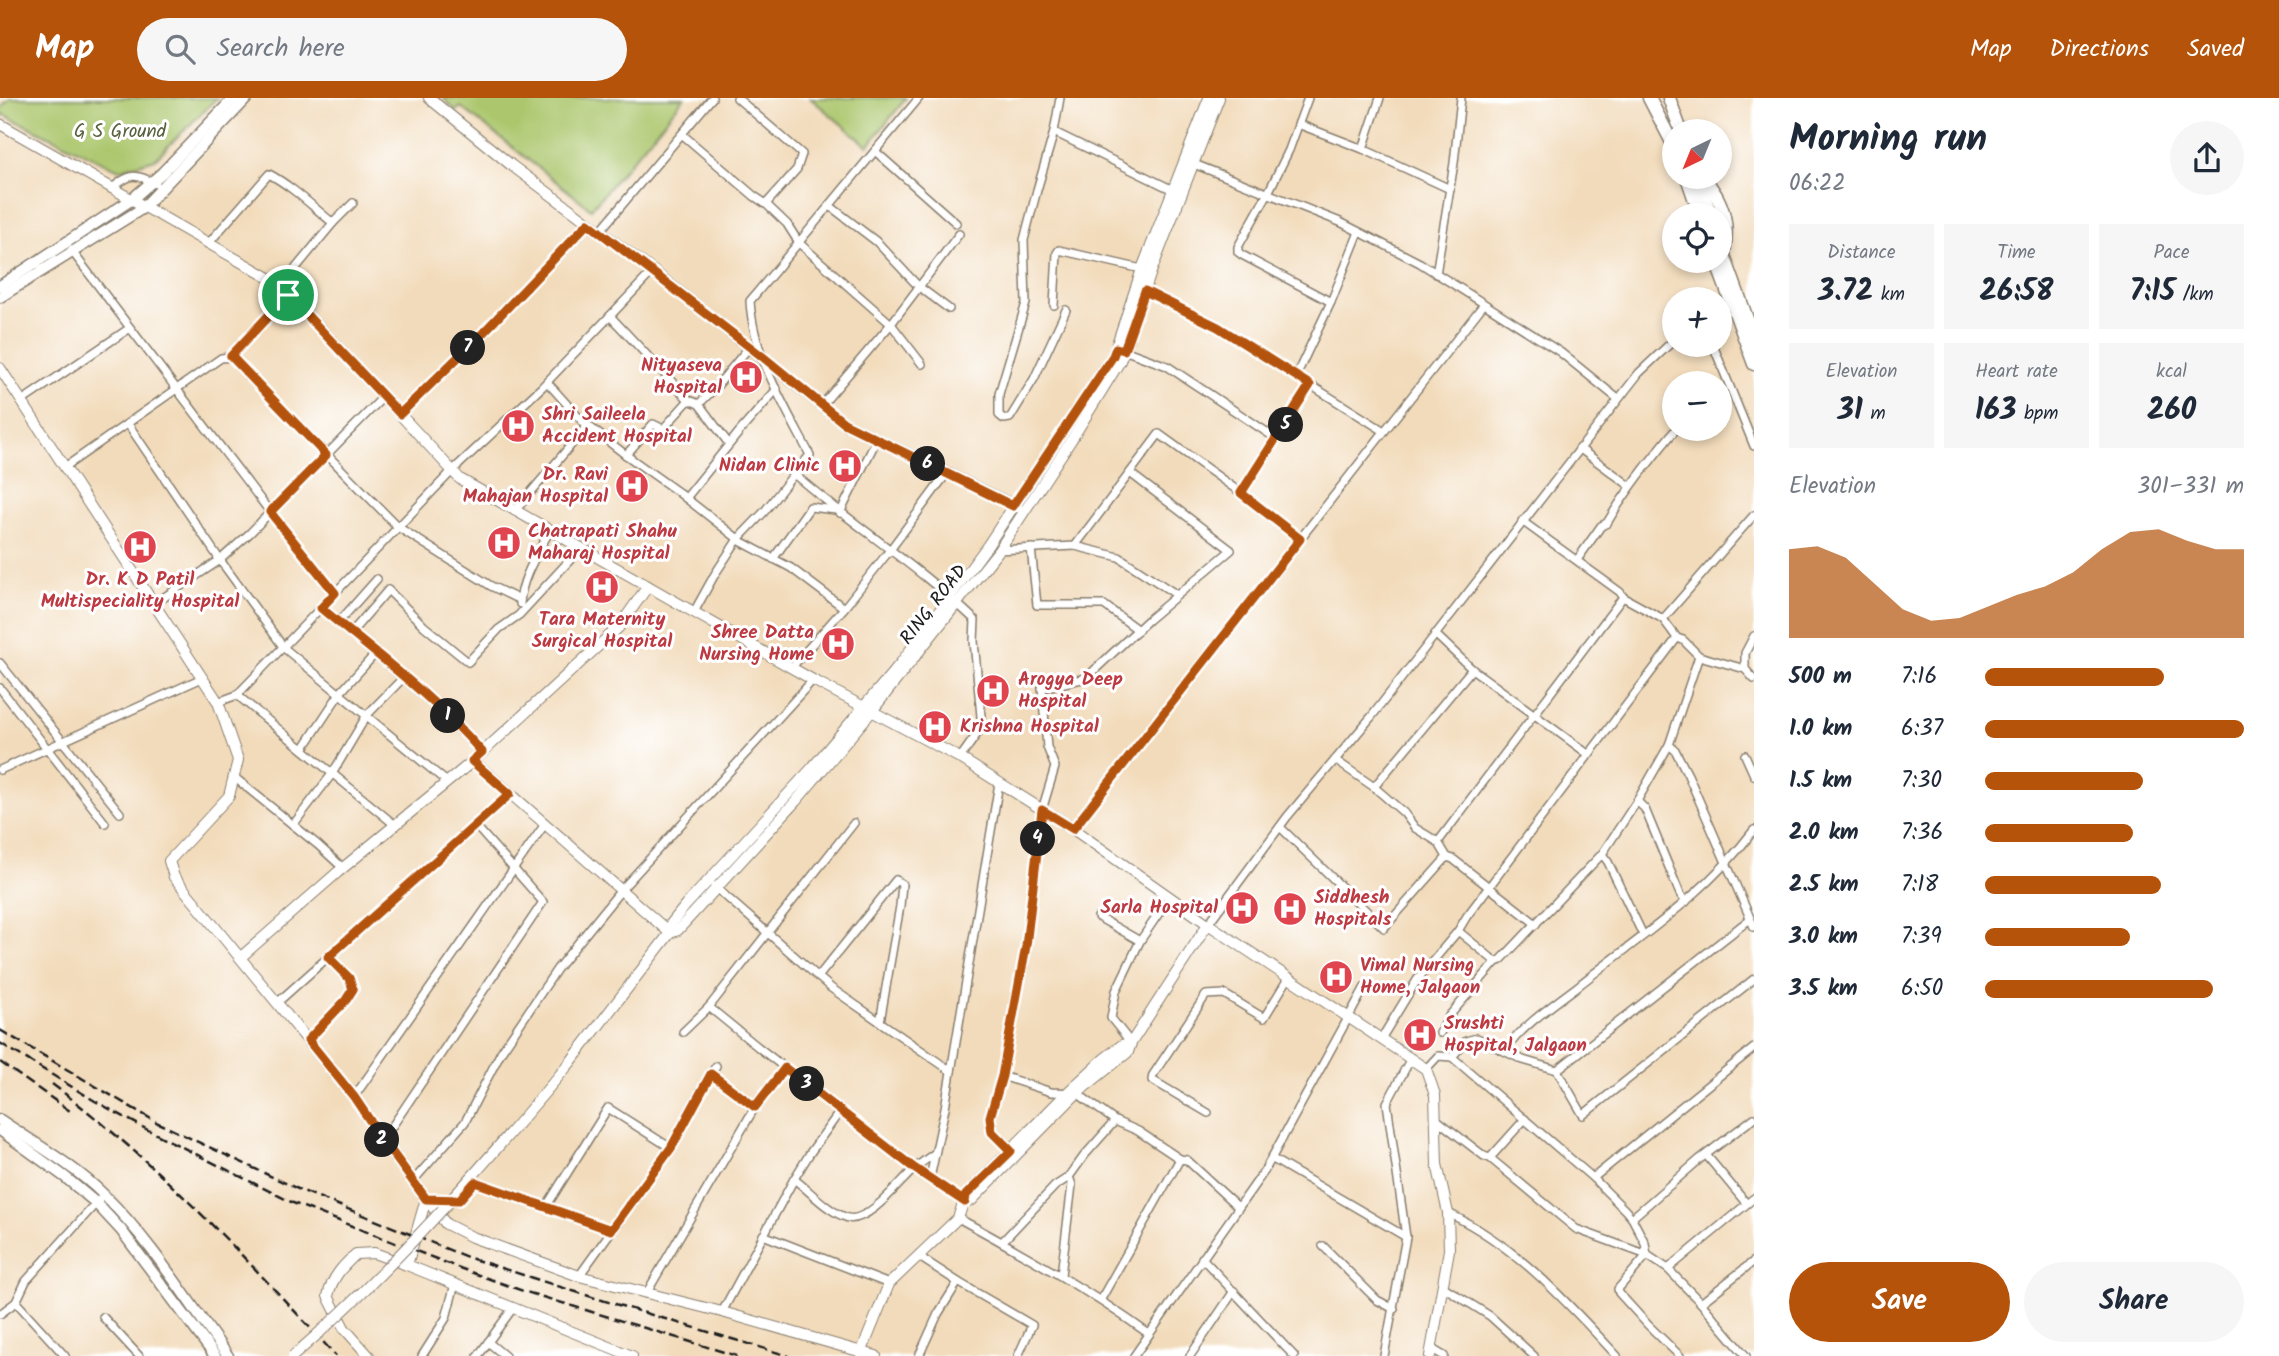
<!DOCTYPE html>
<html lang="en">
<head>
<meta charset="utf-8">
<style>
  :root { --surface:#fff; --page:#f6f6f7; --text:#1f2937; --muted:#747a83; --accent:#b45309 }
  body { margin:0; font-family:Kalam,sans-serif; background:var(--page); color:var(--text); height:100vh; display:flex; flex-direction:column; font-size:26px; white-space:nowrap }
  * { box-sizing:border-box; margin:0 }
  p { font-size:23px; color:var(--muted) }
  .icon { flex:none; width:38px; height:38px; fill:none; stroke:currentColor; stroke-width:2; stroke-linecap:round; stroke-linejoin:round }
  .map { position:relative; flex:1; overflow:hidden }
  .sheet { display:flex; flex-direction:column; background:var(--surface); width:525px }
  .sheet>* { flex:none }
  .needle { width:46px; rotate:223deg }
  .controls { position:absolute; left:1662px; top:21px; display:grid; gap:14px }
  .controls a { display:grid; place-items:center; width:70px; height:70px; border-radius:50%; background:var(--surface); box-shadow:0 4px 10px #0003; font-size:35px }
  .pin { position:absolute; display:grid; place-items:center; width:60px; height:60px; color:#fff; margin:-30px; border:4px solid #fff; border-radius:50%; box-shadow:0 2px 7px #0007 }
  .km { position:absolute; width:35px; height:35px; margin:-18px; border-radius:50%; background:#222; color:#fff; font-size:19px; line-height:35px; text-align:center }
  .round { display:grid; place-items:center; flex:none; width:74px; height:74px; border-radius:37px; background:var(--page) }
  .summary { display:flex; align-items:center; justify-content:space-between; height:119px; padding:0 35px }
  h1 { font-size:38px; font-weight:700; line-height:52px }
  .figures { display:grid; grid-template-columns:repeat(3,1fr); gap:10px; height:119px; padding:7px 35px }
  .figures div { display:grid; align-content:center; border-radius:0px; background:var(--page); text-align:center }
  .figures b { font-size:30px; font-weight:700 }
  .figures small { font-size:19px; font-weight:400 }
  .figures p { font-size:19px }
  .chart { height:196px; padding:14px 35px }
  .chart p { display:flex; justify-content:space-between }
  .chart svg { width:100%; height:126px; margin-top:7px; fill:var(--accent); opacity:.7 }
  .cta { display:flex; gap:14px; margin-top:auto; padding:14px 35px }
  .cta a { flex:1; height:80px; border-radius:42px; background:var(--accent); color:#fff; font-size:28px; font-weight:700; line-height:80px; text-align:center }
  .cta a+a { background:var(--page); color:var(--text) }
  ul { padding:0 35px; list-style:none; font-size:23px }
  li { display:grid; grid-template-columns:112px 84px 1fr; align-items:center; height:52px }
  li i { height:18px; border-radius:9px; background:var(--accent) }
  header { display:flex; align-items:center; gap:42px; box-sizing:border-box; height:98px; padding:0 35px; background:var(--accent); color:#fff }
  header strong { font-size:33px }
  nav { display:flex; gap:38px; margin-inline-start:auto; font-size:24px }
  .search { width:490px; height:63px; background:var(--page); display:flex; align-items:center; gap:18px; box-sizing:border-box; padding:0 24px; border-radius:38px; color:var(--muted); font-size:26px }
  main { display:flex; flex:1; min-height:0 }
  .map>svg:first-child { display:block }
  .green { fill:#abc66c; stroke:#647144; stroke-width:2 }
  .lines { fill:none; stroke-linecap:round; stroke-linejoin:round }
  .street-casing { stroke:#877c6c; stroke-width:10 }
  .secondary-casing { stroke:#877c6c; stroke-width:12 }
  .primary-casing { stroke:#877c6c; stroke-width:13 }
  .highway-casing { stroke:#877c6c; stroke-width:15 }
  .street { stroke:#fff; stroke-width:7 }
  .secondary { stroke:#fff; stroke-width:10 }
  .primary { stroke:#fff; stroke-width:10 }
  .highway { stroke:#fff; stroke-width:12 }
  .rail { stroke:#1c1c1c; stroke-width:2.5; stroke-dasharray:10 5; stroke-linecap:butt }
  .secondary-bridge-casing { stroke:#877c6c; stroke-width:12; stroke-linecap:butt }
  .secondary-bridge { stroke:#fff; stroke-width:10 }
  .route-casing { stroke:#fff; stroke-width:14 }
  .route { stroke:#b45309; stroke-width:9 }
  .labels { text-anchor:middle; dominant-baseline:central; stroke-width:6; stroke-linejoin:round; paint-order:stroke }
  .park-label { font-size:19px; fill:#55603c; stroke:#fff }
  .health-label { font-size:19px; font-weight:bold; fill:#be3a42; stroke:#fff; text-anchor:start }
  .street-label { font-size:19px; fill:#1c1c1c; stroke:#fff }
</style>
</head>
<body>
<header>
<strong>Map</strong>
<div class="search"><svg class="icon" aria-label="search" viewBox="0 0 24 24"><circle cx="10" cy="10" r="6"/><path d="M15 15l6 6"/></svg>Search here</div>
<nav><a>Map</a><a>Directions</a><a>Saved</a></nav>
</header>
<main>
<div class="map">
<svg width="1754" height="1258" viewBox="0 0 1754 1258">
  <rect width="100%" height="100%" fill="#fff"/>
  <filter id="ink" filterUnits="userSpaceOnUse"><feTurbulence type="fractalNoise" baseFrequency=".0143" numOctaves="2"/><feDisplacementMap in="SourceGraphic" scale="14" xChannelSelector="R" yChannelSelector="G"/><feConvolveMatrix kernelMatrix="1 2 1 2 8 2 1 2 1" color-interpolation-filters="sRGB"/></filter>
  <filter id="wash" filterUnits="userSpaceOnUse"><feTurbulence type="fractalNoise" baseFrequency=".00686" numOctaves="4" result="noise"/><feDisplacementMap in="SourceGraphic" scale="28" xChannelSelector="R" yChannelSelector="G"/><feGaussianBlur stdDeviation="1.57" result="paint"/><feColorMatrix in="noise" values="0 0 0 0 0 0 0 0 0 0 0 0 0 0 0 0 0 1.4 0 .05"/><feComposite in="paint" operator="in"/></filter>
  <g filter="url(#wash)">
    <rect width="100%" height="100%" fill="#f2dbbb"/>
    <g class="green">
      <path d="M10 0H217L155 61 119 72 0 15V11Z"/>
      <path d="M443 0H684L591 111 461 9 456 13Z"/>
      <path d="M810 0H906L868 48Z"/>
    </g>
  </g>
  <g filter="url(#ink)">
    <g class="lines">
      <g class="street-casing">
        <g id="street">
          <path d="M737 0 802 56 797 71 766 106"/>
          <path d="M1060 0 1054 34 1037 92 1024 142 1026 205 999 296V317L1004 321 1010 320 1034 281 1066 212"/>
          <path d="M1298 26 1363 51 1450 91"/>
          <path d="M1054 34 1173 92"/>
          <path d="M683 37 754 98 766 106 787 126 799 145 891 226 922 266"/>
          <path d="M1363 51 1380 0"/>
          <path d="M875 53 956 125"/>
          <path d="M1189 64 1340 124 1420 165 1560 254 1618 301"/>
          <path d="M111 91C130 76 134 74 156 86"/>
          <path d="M830 108 877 144 918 188 949 211"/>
          <path d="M600 133 712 0"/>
          <path d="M208 146 269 76C293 89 312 108 333 125"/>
          <path d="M71 152 270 414 335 495"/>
          <path d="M1436 176 1454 65 1461 0"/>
          <path d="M283 191 286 182 333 125 353 105"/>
          <path d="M1140 191 1218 229 1384 333"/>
          <path d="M1331 204 1359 134"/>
          <path d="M1054 207 1057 155 1059 152 1142 171"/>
          <path d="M610 218 689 302"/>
          <path d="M1713 247 1754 348"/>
          <path d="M1121 251 1167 268 1277 341"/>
          <path d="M231 259 288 196"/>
          <path d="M1296 278 1331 204 1242 157 1238 154V149L1268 95 1289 52 1308 0"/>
          <path d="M547 284 582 323 626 357 678 394 742 444 791 470 844 510 792 569"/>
          <path d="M22 303 130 230"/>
          <path d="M699 306 729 346"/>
          <path d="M822 307 891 226 959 136"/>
          <path d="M400 316 482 236 588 125"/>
          <path d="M128 326 220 462 284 550 447 684"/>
          <path d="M1579 350 1630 388"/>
          <path d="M626 357 653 326 663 331 689 302 699 306 717 288 750 248"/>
          <path d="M65 369 221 260 231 259 398 429 491 488 520 502"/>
          <path d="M794 376 810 357C785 309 753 257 750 203L919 0"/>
          <path d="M1241 395 1300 441"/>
          <path d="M686 400 740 333 777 291"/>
          <path d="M515 413 588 327"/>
          <path d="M840 415 877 341"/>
          <path d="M1522 423 1620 494 1623 499 1663 521 1677 540 1683 542 1699 558 1745 571 1754 581"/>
          <path d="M1075 448 1119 459 1177 497"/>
          <path d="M1031 450 1037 507H1104L1138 532"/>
          <path d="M998 452 1075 448 1159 336 1241 395 1310 287"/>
          <path d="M773 461 810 409 836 412"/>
          <path d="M1577 462 1601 428 1607 425C1627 391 1651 361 1676 331"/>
          <path d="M154 506 220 462 250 435 383 299"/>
          <path d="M520 506C521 480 538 455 550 432"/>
          <path d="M321 510 436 608 482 654"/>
          <path d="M844 510 890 452 947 375"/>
          <path d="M694 514 715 476 738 441 764 414 794 376C853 427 919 469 975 522L974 543 982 629 960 660"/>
          <path d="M1663 521 1754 417"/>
          <path d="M338 525 377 481"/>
          <path d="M351 535 388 492 424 528 468 564 499 531 519 517 581 450"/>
          <path d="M1435 536 1472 571 1588 656"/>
          <path d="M0 565 120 715"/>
          <path d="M1745 571V555L1754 538"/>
          <path d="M0 590 105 725"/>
          <path d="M237 597 395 727"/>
          <path d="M218 604 237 597 452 373 542 289 653 173"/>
          <path d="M1669 647 1675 652 1688 677 1754 829"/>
          <path d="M303 651 340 595 375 556"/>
          <path d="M1745 657 1754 677"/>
          <path d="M1335 662 1374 689 1404 715 1415 730 1438 744 1447 759 1453 761 1536 826"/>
          <path d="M0 672 202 580"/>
          <path d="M234 679 318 747 343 770"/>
          <path d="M1374 689 1472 571"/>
          <path d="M1637 703 1645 711 1680 796 1686 804"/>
          <path d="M293 727 332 676 367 617 403 580"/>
          <path d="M1280 729 1384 830 1447 759"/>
          <path d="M1073 731 1484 206"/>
          <path d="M1438 744 1623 499"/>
          <path d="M1602 756 1608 764 1643 837"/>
          <path d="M714 788 831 890 951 973"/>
          <path d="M1098 819 1140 843"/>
          <path d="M1208 826 1287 719 1372 618 1639 275 1675 241"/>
          <path d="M1458 833 1496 864"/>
          <path d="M818 879 896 782 902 786 900 808 880 924"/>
          <path d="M278 904 510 696"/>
          <path d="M709 909 758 949 914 1070 965 1104"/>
          <path d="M683 934 709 909 854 725"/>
          <path d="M1440 935 1449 918 1496 864 1501 862 1602 756 1637 703 1669 647 1699 558"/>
          <path d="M1381 941 1417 882 1458 833 1467 818 1677 540"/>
          <path d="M308 942 346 902 353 891 349 880 328 859"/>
          <path d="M1131 945 1111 920 1116 893 1140 843 1170 799"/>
          <path d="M1506 952C1519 930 1557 904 1578 888 1639 840 1707 795 1754 732"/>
          <path d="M1452 959 1593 1080 1625 1112 1632 1120 1645 1145 1647 1157 1618 1191 1619 1195 1648 1227 1680 1258"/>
          <path d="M1426 971 1438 958 1452 959 1466 943 1477 940 1523 962 1557 972 1583 1017 1754 881"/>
          <path d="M1557 972 1750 821"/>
          <path d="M711 976 755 1009"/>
          <path d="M1002 978 1051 994 1077 995 1115 1023 1138 1033 1180 1061 1187 1062 1238 1109"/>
          <path d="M354 999 545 726"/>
          <path d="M1208 1015 1152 982 1153 977 1206 897 1224 896 1264 920 1289 879"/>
          <path d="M1436 1021 1484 1058 1490 1060 1576 1131 1647 1157 1668 1171 1701 1205 1746 1258"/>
          <path d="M383 1042 543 804 475 727"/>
          <path d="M1012 1054 992 1034 990 1019 1002 978 1026 848 1042 712 1055 669 1047 649 1042 590 1086 580 1148 522 1231 452 1130 375"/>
          <path d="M1707 1058 1746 1105"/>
          <path d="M1271 1060 1406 1139"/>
          <path d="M1490 1060 1525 1021"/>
          <path d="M930 1080 945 1010 999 685"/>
          <path d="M1593 1080 1754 950"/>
          <path d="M794 1081C810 1093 828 1114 848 1120 868 1125 899 1085 913 1072 919 1066 927 1061 935 1055"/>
          <path d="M413 1083 465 1024 501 954 557 871 621 792 813 582"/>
          <path d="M426 1101 459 1102 475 1084 611 1132"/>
          <path d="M546 1109 608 1010 671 1050"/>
          <path d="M1448 1115C1516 1147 1567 1204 1617 1258"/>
          <path d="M958 1120C1024 1156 1088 1192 1149 1236"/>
          <path d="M1632 1120 1700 1061 1754 1020"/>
          <path d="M763 1137 889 1186"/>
          <path d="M1002 1144 1055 1088 1069 1079 1084 1058 1115 1023"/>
          <path d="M1323 1148 1377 1202 1394 1211"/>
          <path d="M918 1158 958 1184 1032 1227 1018 1258"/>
          <path d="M1202 1160 1294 1258"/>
          <path d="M1668 1171 1754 1100"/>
          <path d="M1061 1177 1072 1087 1069 1079"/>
          <path d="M579 1178 671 1050 697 999 716 968"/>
          <path d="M1442 1188 1490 1218 1534 1258"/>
          <path d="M646 1196 755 1009 785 970"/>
          <path d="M1101 1201 1180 1061"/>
          <path d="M16 1204 65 1258"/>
          <path d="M1701 1205 1754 1163"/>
          <path d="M722 1214 794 1081 810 1055 841 1012"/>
          <path d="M0 1216 16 1204 26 1183 99 1102"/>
          <path d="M103 1219 139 1258"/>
          <path d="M488 1244 505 1258"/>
          <path d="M1432 1251 1444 1258"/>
          <path d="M422 1258 446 1220 455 1186"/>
          <path d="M478 1258 513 1210"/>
          <path d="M919 1258 938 1216 958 1184"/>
          <path d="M1134 1258 1265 1072 1365 889"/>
          <path d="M1190 1258 1234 1193"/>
          <path d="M1384 1258 1406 1139 1387 1005 1411 960"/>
        </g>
      </g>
      <g class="secondary-casing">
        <g id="secondary">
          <path d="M429 0 511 67 653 173 844 325 1017 409"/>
          <path d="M0 26 278 185 460 381 813 582 960 660 1073 731 1208 826 1426 971 1435 997 1437 1066 1448 1115 1449 1152 1430 1258"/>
          <path d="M0 270 218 604 238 662 229 698 169 763 174 779 354 999 383 1042 426 1101 407 1167 632 1258"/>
          <path d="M473 663 670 835"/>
          <path d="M670 835V827L686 807 812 670 900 566 988 447 1113 258 1142 171 1209 0"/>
          <path d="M241 859 338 774 473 663 619 529 648 488"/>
          <path d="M569 966 670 835 678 832 796 703 872 613 999 452 1073 339 1120 263 1151 174 1219 0"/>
          <path d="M426 1101 446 1126 472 1139 579 1178 722 1214 876 1258"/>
          <path d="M965 1104 972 1102 1077 995 1128 954 1131 945 1208 826"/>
          <path d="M861 1255 889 1186 958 1120 966 1097 1067 995 1104 961 1122 947 1131 945"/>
          <path d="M369 1258 344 1230 328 1198C332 1179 343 1168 356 1156L374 1155 407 1167"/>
        </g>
      </g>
      <g class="primary-casing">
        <g id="primary">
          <path d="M0 188 131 102 162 75 234 0"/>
          <path d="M0 199 143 110 247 0"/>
          <path d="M0 1022C34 1045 75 1068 104 1097 152 1144 188 1204 228 1258"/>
          <path d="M0 1032 65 1079 96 1105 121 1132 215 1258"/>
        </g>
      </g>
      <g class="highway-casing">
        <g id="highway">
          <path d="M1649 0 1675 50"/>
          <path d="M1669 0 1681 33"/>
          <path d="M1687 79 1700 117"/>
          <path d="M1697 79 1711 117"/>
          <path d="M1705 79C1708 86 1713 92 1717 99 1727 118 1727 135 1724 155"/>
          <path d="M1720 146 1754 240"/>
          <path d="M1716 163 1754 266"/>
        </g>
      </g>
      <use href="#street" class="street"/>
      <use href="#secondary" class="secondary"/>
      <use href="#primary" class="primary"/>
      <use href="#highway" class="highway"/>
      <g class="rail">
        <path d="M0 932 158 1025 298 1091 467 1159 595 1200 789 1258"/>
        <path d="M0 945 95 1003 146 1031 293 1105 462 1171 523 1193 737 1258"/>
        <path d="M0 964 70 1013"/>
        <path d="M52 986C157 1064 248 1162 336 1258"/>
      </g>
      <g class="secondary-bridge-casing">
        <path id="secondary-bridge" d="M293 1258C395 1170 482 1069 569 966"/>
      </g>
      <use href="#secondary-bridge" class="secondary-bridge"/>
    </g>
  </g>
  <g class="lines" filter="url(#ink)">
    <g class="route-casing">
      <path id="route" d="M588 125 763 259 844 325 1013 408 1113 258 1116 250 1124 252 1145 193 1218 229 1310 287 1241 395 1300 441 1073 731 1042 712 1026 848 1002 978 990 1019 992 1034 1011 1053 966 1097 965 1104 914 1070 785 970 755 1009 711 976 671 1050 611 1132 475 1084 459 1102 426 1101 383 1042 354 999 308 942 346 902 353 891 349 880 328 859 510 696 472 663 482 654C435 600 376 556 321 510L335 495 270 414 326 357 231 258 288 197 400 316 482 236Z"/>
    </g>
    <use href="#route" class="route"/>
  </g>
  <defs>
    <g id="hospital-disc" transform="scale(1.75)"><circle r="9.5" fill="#e0444e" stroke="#fff"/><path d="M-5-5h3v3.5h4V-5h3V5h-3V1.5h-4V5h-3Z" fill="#fff"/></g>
  </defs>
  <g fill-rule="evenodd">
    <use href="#hospital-disc" x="746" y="279"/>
    <use href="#hospital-disc" x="518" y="328"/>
    <use href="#hospital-disc" x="845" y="368"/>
    <use href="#hospital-disc" x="632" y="388"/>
    <use href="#hospital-disc" x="504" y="445"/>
    <use href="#hospital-disc" x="140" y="449"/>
    <use href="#hospital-disc" x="602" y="489"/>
    <use href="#hospital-disc" x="838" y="546"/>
    <use href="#hospital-disc" x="993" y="593"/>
    <use href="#hospital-disc" x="935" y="629"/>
    <use href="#hospital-disc" x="1242" y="810"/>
    <use href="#hospital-disc" x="1290" y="811"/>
    <use href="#hospital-disc" x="1336" y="879"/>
    <use href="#hospital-disc" x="1420" y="937"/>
  </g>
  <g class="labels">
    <g class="park-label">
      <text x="120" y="34">G S Ground</text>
    </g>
    <g class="health-label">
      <text x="722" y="268" text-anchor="end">Nityaseva<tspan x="722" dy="22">Hospital</tspan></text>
      <text x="542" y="317">Shri Saileela<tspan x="542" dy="22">Accident Hospital</tspan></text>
      <text x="820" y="368" text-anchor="end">Nidan Clinic</text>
      <text x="608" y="377" text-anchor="end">Dr. Ravi<tspan x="608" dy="22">Mahajan Hospital</tspan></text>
      <text x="528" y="434">Chatrapati Shahu<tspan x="528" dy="22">Maharaj Hospital</tspan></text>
      <text x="140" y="482" text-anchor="middle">Dr. K D Patil<tspan x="140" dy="22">Multispeciality Hospital</tspan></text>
      <text x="602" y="522" text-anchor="middle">Tara Maternity<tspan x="602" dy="22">Surgical Hospital</tspan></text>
      <text x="814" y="535" text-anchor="end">Shree Datta<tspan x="814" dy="22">Nursing Home</tspan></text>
      <text x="1018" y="582">Arogya Deep<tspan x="1018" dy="22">Hospital</tspan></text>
      <text x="960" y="629">Krishna Hospital</text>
      <text x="1314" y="800">Siddhesh<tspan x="1314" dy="22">Hospitals</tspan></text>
      <text x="1218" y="810" text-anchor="end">Sarla Hospital</text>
      <text x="1360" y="868">Vimal Nursing<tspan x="1360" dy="22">Home, Jalgaon</tspan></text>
      <text x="1444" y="926">Srushti<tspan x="1444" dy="22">Hospital, Jalgaon</tspan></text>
    </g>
    <g class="street-label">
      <text transform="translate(934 507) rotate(-52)">RING ROAD</text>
    </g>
  </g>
</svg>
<div class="controls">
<a><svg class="needle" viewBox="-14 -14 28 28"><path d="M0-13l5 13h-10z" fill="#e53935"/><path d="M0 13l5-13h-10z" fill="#747a83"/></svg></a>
<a><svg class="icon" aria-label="locate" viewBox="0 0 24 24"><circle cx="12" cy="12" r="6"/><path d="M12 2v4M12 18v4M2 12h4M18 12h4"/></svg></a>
<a>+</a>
<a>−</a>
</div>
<div class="pin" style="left:288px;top:197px;background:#1e9e55"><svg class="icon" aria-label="arrive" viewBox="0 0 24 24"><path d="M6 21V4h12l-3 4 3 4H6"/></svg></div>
<b class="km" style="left:448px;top:618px">1</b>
<b class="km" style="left:382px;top:1042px">2</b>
<b class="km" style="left:807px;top:986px">3</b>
<b class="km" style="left:1038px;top:741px">4</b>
<b class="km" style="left:1286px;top:327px">5</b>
<b class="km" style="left:928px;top:366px">6</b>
<b class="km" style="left:468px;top:250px">7</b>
</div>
<section class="sheet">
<div class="summary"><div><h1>Morning run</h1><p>06:22</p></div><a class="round"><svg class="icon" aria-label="share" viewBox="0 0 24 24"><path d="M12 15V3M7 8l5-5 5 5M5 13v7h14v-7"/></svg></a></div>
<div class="figures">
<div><p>Distance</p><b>3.72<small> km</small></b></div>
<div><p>Time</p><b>26:58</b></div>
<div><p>Pace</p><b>7:15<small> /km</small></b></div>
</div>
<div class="figures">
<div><p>Elevation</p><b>31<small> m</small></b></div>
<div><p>Heart rate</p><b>163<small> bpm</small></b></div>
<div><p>kcal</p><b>260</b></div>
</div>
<div class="chart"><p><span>Elevation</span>301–331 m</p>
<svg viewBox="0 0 160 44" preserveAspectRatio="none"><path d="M0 44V13L10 12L20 16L30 25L40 34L50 38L60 37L70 33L80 29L90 26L100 21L110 13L120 7L130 6L140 10L150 13L160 13V44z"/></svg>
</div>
<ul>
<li><b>500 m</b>7:16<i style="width:69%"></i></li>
<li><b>1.0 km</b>6:37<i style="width:100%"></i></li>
<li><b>1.5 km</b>7:30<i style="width:61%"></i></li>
<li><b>2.0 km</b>7:36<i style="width:57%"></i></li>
<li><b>2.5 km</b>7:18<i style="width:68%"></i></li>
<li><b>3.0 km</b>7:39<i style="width:56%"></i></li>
<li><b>3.5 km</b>6:50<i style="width:88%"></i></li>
</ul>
<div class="cta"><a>Save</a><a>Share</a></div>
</section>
</main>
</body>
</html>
